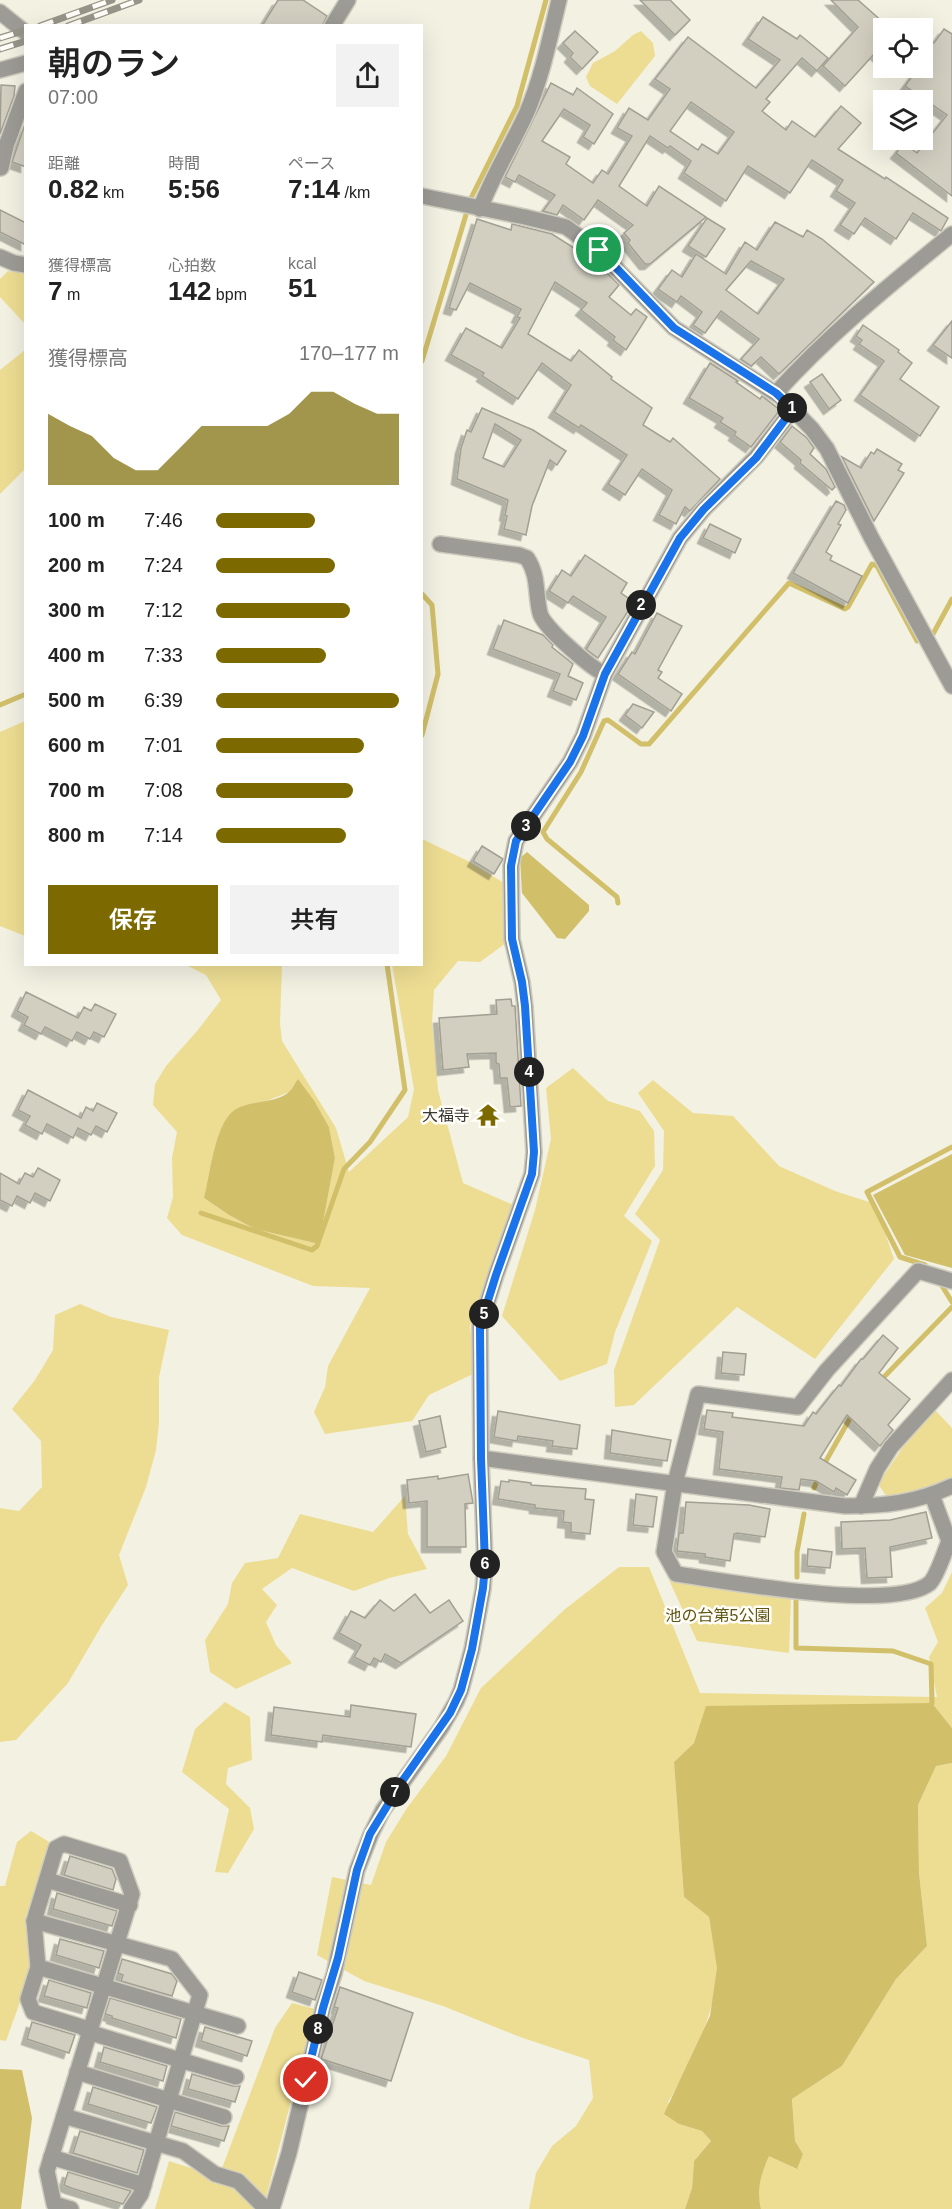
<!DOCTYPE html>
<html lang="ja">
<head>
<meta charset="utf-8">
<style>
  :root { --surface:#fff; --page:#f2f2f2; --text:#222; --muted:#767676; --accent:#7c6a01 }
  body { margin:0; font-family:Arial,"Noto Sans JP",sans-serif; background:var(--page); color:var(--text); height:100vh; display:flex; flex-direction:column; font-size:22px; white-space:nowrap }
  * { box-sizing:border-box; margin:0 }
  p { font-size:20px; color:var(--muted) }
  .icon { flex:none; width:33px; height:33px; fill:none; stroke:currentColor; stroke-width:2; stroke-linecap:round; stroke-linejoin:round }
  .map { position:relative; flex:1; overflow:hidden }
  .panel { position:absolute; left:24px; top:24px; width:399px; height:942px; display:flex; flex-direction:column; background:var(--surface); border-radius:0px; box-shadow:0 6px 24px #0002 }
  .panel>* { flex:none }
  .controls { position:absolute; left:873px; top:18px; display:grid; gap:12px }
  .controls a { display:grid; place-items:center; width:60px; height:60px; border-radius:0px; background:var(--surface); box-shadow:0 6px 24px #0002; font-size:30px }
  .pin { position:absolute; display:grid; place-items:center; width:51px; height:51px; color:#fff; margin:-26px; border:3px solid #fff; border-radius:50%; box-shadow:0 2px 6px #0007 }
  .km { position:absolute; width:30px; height:30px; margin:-15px; border-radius:50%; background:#222; color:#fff; font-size:16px; line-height:30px; text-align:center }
  .round { display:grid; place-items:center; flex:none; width:63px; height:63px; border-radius:0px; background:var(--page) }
  .headline { display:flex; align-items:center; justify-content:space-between; height:102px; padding:0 24px }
  h1 { font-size:33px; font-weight:600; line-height:45px }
  .metrics { display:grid; grid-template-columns:repeat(3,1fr); gap:9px; height:102px; padding:6px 24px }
  .metrics div { display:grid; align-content:center }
  .metrics b { font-size:26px; font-weight:600 }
  .metrics small { font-size:16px; font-weight:400 }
  .metrics p { font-size:16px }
  .chart { height:168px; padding:12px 24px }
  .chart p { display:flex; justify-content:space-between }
  .chart svg { width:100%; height:108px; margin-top:6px; fill:var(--accent); opacity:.7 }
  .primary-button { display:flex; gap:12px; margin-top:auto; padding:12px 24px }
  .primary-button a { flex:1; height:69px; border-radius:0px; background:var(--accent); color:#fff; font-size:24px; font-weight:600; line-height:69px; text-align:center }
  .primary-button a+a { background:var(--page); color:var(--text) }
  ul { padding:0 24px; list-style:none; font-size:20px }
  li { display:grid; grid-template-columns:96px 72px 1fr; align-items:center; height:45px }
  li i { height:15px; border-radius:8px; background:var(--accent) }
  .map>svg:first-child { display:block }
  .green { fill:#eddd93; fill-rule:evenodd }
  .water { fill:#d1bf6a }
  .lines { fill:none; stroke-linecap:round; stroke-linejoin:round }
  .stream { stroke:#d1bf6a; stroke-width:5 }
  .building { fill:#d2cfc1; stroke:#a2a092; stroke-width:1.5; fill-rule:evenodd; filter:url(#shadow) }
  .minor-casing { stroke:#ceccbf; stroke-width:18 }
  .minor { stroke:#9c9b95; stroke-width:15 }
  .rail-casing { stroke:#96958a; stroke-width:7 }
  .rail { stroke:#fffef8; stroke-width:4.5; stroke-dasharray:14; stroke-linecap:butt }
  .route-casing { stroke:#fff; stroke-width:12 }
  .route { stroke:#1a73e8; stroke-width:8 }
  .labels { text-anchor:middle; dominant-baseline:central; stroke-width:5; stroke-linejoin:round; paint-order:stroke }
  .poi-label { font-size:16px; fill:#393832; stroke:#fffef8; text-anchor:end }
  .park-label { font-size:16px; fill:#615414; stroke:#fffef8 }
</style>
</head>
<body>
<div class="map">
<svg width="952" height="2209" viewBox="0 0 952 2209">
  <defs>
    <filter id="shadow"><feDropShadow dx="-5.5" dy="5.5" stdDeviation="0" flood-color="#0004"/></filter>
  </defs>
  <rect width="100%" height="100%" fill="#f3f1e2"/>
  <g class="green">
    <path d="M641 31 653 43 655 56 617 104 590 86 586 77 593 63 615 51 633 35Z"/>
    <path d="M8 271 25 273V324L0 297V279Z"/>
    <path d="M25 350V469L0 494V370Z"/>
    <path d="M25 721V936L0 926V732Z"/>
    <path d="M422 839 468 861 504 883 506 943 480 962 458 961 434 990 432 1023 438 1090 463 1183 516 1206 470 1326 475 1373 429 1395 412 1421 325 1434 314 1412 325 1387 328 1366 370 1288 313 1286 182 1235 167 1218 173 1197 172 1158 177 1132 153 1105 155 1084 166 1066 197 1031 221 1000 206 975 186 965H282L280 1023 282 1041 336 1128 349 1172 408 1117 414 1089 392 965 422 964ZM289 1092 315 1102 329 1127 335 1158 319 1244 255 1229 229 1215 204 1198 242 1106 264 1102Z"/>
    <path d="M573 1068 608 1101 640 1111 654 1131 655 1166 624 1216 652 1241 615 1332 607 1364 560 1381 502 1316 535 1210 551 1139 546 1088Z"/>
    <path d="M653 1080 693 1113 733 1116 779 1166 835 1191 875 1204 894 1259 815 1359 737 1307 634 1405 615 1407 614 1370 660 1240 635 1214 663 1170 664 1131 638 1093Z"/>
    <path d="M80 1304 111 1317 169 1330 159 1377V1423L156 1450 146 1487 119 1555 128 1585 102 1625 68 1683 16 1740 0 1742V1508L19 1511 42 1487 41 1441 12 1409 35 1380 53 1350 55 1315Z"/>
    <path d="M935 1410 952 1428V1477L925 1489 887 1497 878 1484 903 1447Z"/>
    <path d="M405 1496 408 1534 427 1569 389 1578 354 1591 292 1568 262 1589 277 1605 266 1622 276 1645 292 1663 236 1689 210 1672 205 1640 228 1604 232 1583 245 1563 278 1558 300 1514 373 1532Z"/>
    <path d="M619 1567H649L700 1693 937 1697 929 1657 938 1642 925 1608 942 1593 952 1572V1728L932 1703 694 1743 674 1762 684 1897 709 1917C711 1934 717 1952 717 1968 717 2010 690 2067 668 2102L679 2124 702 2131 711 2141 694 2161 692 2188 685 2209H529L536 2173 552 2146 576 2126 593 2098 589 2060 520 2037 443 2006 364 1981 317 1955 332 1877 371 1885 386 1842 407 1808 446 1756 481 1688 564 1610Z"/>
    <path d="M669 1580 791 1597 789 1653 697 1641Z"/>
    <path d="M225 1702 250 1717 252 1760 228 1768 226 1784 250 1808 254 1829 228 1873 215 1872 229 1809 182 1772 195 1729Z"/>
    <path d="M952 1763V2209H761C755 2187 761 2176 769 2155L796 2169 803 2154 795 2141 792 2099 842 2066 896 1979 927 1946 919 1873 918 1805 936 1766Z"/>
    <path d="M31 1831 51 1843 25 1919 30 1974 6 2041 0 2040V1886H5L17 1842Z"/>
    <path d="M292 2003 315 2009 263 2209H155L169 2161 200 2171 216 2184 275 2028Z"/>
  </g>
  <g class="water">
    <path d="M527 852 589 905V911L565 939 557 938 522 893 520 858Z"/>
    <path d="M298 1079 315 1102 329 1127 335 1158 319 1244 255 1229 229 1215 204 1198C210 1175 214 1132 230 1114 245 1098 275 1106 290 1091 293 1088 295 1083 298 1079Z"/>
    <path d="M952 1154V1268L905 1255 873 1195Z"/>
    <path d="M932 1703 952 1728V1763L936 1766 918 1805 919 1873 927 1946 896 1979 842 2066 792 2099 795 2141 803 2154 797 2169 769 2156C761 2175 756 2188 761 2209H685L692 2188 694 2161 711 2141 702 2131 679 2124 664 2114 710 2016 717 1968 709 1917 684 1897 674 1762 694 1743 706 1706Z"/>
    <path d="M0 2069 22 2070 32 2118 21 2209H0Z"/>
  </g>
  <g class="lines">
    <g class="stream">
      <path d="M422 361 471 198 517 106 546 0"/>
      <path d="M422 594 432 605 438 674 422 735"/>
      <path d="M933 634 952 599"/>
      <path d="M0 705 26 694"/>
      <path d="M618 903 617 897 547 839 543 832 581 772 604 721 608 720 641 744H649L789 583 845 609 848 607 872 564 877 566 917 641"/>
      <path d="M201 1213 312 1250 317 1246 344 1169 370 1142 405 1090 387 964"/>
      <path d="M925 1265 900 1257 867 1192 952 1147"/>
      <path d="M939 1281 952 1302"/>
      <path d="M880 1381 952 1307"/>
      <path d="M822 1468 853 1413"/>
      <path d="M814 1488 819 1476"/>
      <path d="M797 1577V1552L804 1514"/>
      <path d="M796 1600V1648L893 1651 931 1664 932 1703 928 1709"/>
    </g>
  </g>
  <g class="building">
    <path d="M278 0H303L327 16 322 26H262Z"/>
    <path d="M640 0H670L690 20 675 35Z"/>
    <path d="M831 0H858L884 23V61L875 53 845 86 823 66 858 27Z"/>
    <path d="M763 17 797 39 800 35 828 58 817 71 802 58 766 99 770 102 762 111 786 130 792 121 815 137 841 106 861 123 838 149 885 179 886 177 948 218 941 231 913 213 896 239 865 218 854 234 840 225 855 203 836 191 843 180 812 160 790 193 748 166 726 201 684 173 691 161 670 146 668 148 650 136 619 186 647 206 659 186 706 217 650 264H645L628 243 630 240 624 233 633 225 598 200 584 220 563 205 557 215 543 211 555 195 519 175 515 182 505 177 551 83 573 95 577 88 613 114 594 144 583 137 590 125 564 109 542 141 570 157 566 164 593 183 602 170 608 174 632 136 617 128 629 108 648 120 670 89 655 79 688 37 756 88 780 60 748 39ZM691 102 734 132 718 154 702 144 698 150 670 131Z"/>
    <path d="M944 29 952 34V196L896 153 904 143 917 153 947 115 905 86 918 68H922V50L929 40 934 43Z"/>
    <path d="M575 31 598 52 582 69 570 57 573 53 563 43Z"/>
    <path d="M1 85 15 86 14 96 0 134Z"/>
    <path d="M25 124H26V167L12 162Z"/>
    <path d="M0 210 26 223V245L0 232Z"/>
    <path d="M707 218 725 229 706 257 688 246Z"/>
    <path d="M477 219 511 230 512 224 552 234 596 262 619 285 609 297 631 315 636 309 647 317 626 350 613 340 615 337 581 310 587 303 555 282 528 334 571 361 579 350 612 377 611 379 652 408 643 425 670 442 673 438 720 479 690 511 685 507 676 524 659 515 672 490 642 469 625 495 608 484 627 455 581 425 579 428 554 412 571 385 542 363 518 399 482 376 484 373 451 355 466 328 502 348 520 318 517 317 521 309 470 283 456 310 449 308Z"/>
    <path d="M775 222 803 237 807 230 822 239 874 282 779 374 761 357 751 366 741 359 759 339 721 311 705 333 693 325 702 312 681 296 677 302 658 289 672 270 682 277 696 254 726 274 745 242 757 250ZM751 261 784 279 758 314 726 290Z"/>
    <path d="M952 321V358L933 345Z"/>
    <path d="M863 325 899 350 898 352 912 363 900 379 939 407 920 436 860 395 884 361 859 344 862 340 856 336Z"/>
    <path d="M710 363 738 381 736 382 760 399 762 396 780 410 751 447 734 435 736 432 720 422 723 418 689 398Z"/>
    <path d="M822 374 841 400 829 409 810 382Z"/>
    <path d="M482 408 533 430 566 451 557 465 550 460 532 506 526 535 504 529 507 516 505 515 508 500 457 479 461 448 467 430 471 432ZM495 424 521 440 504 467 483 458Z"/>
    <path d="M792 426 807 438 814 448 810 454 826 469 835 487 832 490 800 463 801 460 780 442Z"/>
    <path d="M877 449 902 464 898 470 904 473 874 521 842 457 861 468 871 452 874 454Z"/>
    <path d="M836 501 844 505 846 510 838 524 841 525 826 552 832 556 830 560 862 576 848 603 793 573Z"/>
    <path d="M710 524 741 539 735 553 703 538Z"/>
    <path d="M585 555 627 583 621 593 634 602 598 658 587 650V648L606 617 573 596 568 603 549 591 562 570 571 576Z"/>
    <path d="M657 613 682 626 658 670 662 672 658 678 682 694 671 711 618 674 632 652 635 654Z"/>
    <path d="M504 620 543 635 553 645 552 647 573 664 568 676 583 683 576 700 553 691 560 674 493 649Z"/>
    <path d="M633 704 654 712 642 728 625 715Z"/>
    <path d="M482 846 503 859 494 874 473 861Z"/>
    <path d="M26 992 78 1018 84 1007 91 1011 95 1004 116 1014 104 1037 94 1032 90 1039 77 1032 72 1041 45 1027 41 1034 24 1025 28 1017 17 1011Z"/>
    <path d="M511 999 512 1006H515L521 1106 510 1107 507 1078H500L499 1064 496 1063V1053L467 1054 469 1067 443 1070 439 1018 497 1014 496 1000Z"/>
    <path d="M28 1090 81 1118 86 1107 93 1111 97 1103 117 1113 107 1132 96 1126 91 1135 78 1128 73 1138 47 1124 42 1134 25 1125 30 1116 18 1110Z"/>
    <path d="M38 1168 60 1180 50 1201 35 1193 30 1203 17 1196 12 1206 0 1200V1173L19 1184 25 1173 33 1177Z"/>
    <path d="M883 1335 898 1348 879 1373 910 1399 888 1425 893 1430 880 1446 847 1415 820 1458 856 1480 847 1495 836 1488 834 1492 816 1481 801 1479 799 1490 780 1488 782 1477 719 1469 723 1432 704 1429 707 1410 733 1413 732 1417 804 1426 813 1412 816 1414 839 1385 841 1386 861 1359H863Z"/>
    <path d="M723 1352 746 1354 744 1375 721 1373Z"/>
    <path d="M498 1411 580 1425 577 1449 552 1446 553 1441 518 1436 517 1441 494 1437Z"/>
    <path d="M440 1416 446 1447 426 1452 419 1421Z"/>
    <path d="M612 1430 671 1440 667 1461 610 1453Z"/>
    <path d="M468 1474 473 1503 465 1504 466 1547H427V1501L409 1503 407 1480 438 1476V1479Z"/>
    <path d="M509 1480 531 1483V1485L586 1489 585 1499 594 1500 590 1534 571 1532V1523L563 1522 564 1511 535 1508V1505L498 1499 501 1481 509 1482Z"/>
    <path d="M636 1494 657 1497 653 1527 633 1525Z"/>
    <path d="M686 1502 749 1505 770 1509 765 1537 737 1533 734 1534 730 1561 705 1557V1554L677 1551 679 1533H683Z"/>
    <path d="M926 1512 932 1538 890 1547 892 1577 867 1578 865 1548 842 1549 841 1522 890 1520Z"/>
    <path d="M808 1549 832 1552 830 1568 807 1566Z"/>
    <path d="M415 1594 430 1613 449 1600 463 1621 401 1663 385 1654 381 1662 374 1658 370 1665 354 1657 361 1645 339 1633 351 1611 365 1618 380 1600 394 1611Z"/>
    <path d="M351 1705 416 1714 411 1747 323 1735 322 1742 271 1735 274 1707 350 1717Z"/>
    <path d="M70 1856 112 1869 116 1879 113 1890 64 1875Z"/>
    <path d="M57 1893 117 1911 112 1926 53 1909Z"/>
    <path d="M60 1939 104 1951 99 1968 56 1955Z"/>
    <path d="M122 1959 172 1974 177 1981 172 1996 121 1981 123 1975 118 1973Z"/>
    <path d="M299 1972 322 1980 315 2000 292 1992Z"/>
    <path d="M49 1980 91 1993 87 2008 44 1996Z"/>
    <path d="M340 1987 413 2013 391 2081 321 2059 338 2008 334 2007Z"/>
    <path d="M110 1998 181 2019 176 2038 112 2018V2016L105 2014Z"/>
    <path d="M32 2022 75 2035 69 2053 27 2039Z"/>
    <path d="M205 2027 252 2041 247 2056 201 2041Z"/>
    <path d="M104 2047 167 2066 163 2081 100 2062Z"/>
    <path d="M192 2074 233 2086H240L235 2102 188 2089Z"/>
    <path d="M93 2087 157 2107 151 2123 88 2104Z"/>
    <path d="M175 2112 221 2126H229L224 2141 171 2126Z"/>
    <path d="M80 2131 144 2150 137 2173 73 2153Z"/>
    <path d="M68 2172 131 2191 123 2204 71 2188 64 2185Z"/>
  </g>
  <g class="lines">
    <g class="minor-casing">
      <g id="minor">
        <path d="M0 12 26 33"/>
        <path d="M332 26 348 0"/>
        <path d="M0 70 26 63"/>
        <path d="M1 168 6 146 26 91"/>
        <path d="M422 196 525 217 566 227 599 251 674 328 781 397 812 429 827 449 871 537 952 686"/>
        <path d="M480 209C493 175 512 145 527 112 542 77 550 37 559 0"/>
        <path d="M0 257 14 263 26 265"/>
        <path d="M776 393C829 334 891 284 952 234"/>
        <path d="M440 544 519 555 527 558C539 576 535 593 540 613 542 626 592 669 605 674"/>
        <path d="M481 1458 845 1506C885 1506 915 1503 952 1486"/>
        <path d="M932 1495 949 1541C945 1551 937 1576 930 1583 894 1613 726 1581 676 1574L664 1552 675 1483 698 1394 798 1407 827 1370 918 1271 952 1281"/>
        <path d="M861 1506 877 1469 891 1447 952 1380"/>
        <path d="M47 1880 130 1905"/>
        <path d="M34 1921 172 1959 200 1995 141 2194 131 2209"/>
        <path d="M38 1967 238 2026"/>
        <path d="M77 2072 224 2117"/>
        <path d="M64 2116 183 2151 215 2174 238 2181 266 2209"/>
        <path d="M51 2157 144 2185"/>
        <path d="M71 2209 54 2204 47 2171 132 1894 120 1861 64 1844 56 1848 34 1921 38 1967 28 1999 33 2012 82 2027 88 2032 236 2077"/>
        <path d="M272 2209 289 2153 323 2008 334 1974 357 1870 371 1834 383 1810 441 1728 456 1702 461 1690 472 1649 483 1589 485 1564 481 1458 480 1326 496 1275 532 1174 534 1152 525 1007 522 982 512 939 511 866 516 841 570 762 583 736 605 674 680 538 704 509 756 457 793 409"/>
      </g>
    </g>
    <use href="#minor" class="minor"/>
    <g class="rail-casing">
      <g id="rail">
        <path d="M40 26 112 0"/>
        <path d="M68 26 139 0"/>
        <path d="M0 38 26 30"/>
        <path d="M0 49 26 41"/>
      </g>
    </g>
    <use href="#rail" class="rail"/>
  </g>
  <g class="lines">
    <g class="route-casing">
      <path id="route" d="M306 2080 323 2008 338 1958 357 1870 370 1834 403 1780 450 1713 461 1690 472 1649 483 1588 485 1564 481 1458 480 1326 496 1275 532 1174 534 1152 525 1006 522 982 512 939 511 866 516 841 570 762 583 736 605 674 680 538 704 509 756 458 793 409 776 393 674 328 599 250"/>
    </g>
    <use href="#route" class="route"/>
  </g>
  <defs>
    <g id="temple-bare" transform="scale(1.8)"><path d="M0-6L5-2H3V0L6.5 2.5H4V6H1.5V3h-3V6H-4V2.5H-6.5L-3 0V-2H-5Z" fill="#7c6a01" stroke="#fffef8" stroke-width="2.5" paint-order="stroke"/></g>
  </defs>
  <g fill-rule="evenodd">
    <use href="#temple-bare" x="488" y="1115"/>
  </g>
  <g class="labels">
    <g class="poi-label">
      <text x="470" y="1115">大福寺</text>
    </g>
    <g class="park-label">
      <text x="718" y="1615">池の台第5公園</text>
    </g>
  </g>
</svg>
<div class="controls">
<a><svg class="icon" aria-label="locate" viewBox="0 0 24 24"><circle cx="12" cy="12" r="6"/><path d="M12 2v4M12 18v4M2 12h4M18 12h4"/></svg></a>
<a><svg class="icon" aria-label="layers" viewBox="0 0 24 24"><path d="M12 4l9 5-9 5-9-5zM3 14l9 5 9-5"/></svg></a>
</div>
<div class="pin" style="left:599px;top:250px;background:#1e9e55"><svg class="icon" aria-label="arrive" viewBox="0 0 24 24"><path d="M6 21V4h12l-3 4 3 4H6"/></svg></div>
<div class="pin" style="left:306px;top:2080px;background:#d93025"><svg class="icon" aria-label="check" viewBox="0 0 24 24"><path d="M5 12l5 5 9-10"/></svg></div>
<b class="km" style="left:792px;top:408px">1</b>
<b class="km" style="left:641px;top:605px">2</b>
<b class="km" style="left:526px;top:826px">3</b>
<b class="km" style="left:529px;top:1072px">4</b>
<b class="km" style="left:484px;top:1314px">5</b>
<b class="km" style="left:485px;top:1564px">6</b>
<b class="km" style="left:395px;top:1792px">7</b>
<b class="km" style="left:318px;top:2029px">8</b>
<section class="panel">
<div class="headline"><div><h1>朝のラン</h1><p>07:00</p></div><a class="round"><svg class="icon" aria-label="share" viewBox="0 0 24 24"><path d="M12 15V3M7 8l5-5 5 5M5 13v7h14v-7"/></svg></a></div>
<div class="metrics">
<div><p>距離</p><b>0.82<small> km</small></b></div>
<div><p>時間</p><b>5:56</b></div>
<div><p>ペース</p><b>7:14<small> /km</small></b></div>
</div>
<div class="metrics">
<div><p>獲得標高</p><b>7<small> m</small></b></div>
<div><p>心拍数</p><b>142<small> bpm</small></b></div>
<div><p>kcal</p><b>51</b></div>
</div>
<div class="chart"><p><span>獲得標高</span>170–177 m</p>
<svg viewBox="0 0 160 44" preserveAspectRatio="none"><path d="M0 44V15L10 20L20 24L30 33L40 38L50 38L60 29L70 20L80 20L90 20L100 20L110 15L120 6L130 6L140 11L150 15L160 15V44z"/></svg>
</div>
<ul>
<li><b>100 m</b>7:46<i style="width:54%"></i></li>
<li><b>200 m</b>7:24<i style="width:65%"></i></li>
<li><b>300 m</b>7:12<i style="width:73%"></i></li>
<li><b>400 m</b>7:33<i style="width:60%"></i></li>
<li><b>500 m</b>6:39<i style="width:100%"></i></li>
<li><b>600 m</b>7:01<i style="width:81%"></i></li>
<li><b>700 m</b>7:08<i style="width:75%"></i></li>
<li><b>800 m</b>7:14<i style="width:71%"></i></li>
</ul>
<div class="primary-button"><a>保存</a><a>共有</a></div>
</section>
</div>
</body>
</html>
